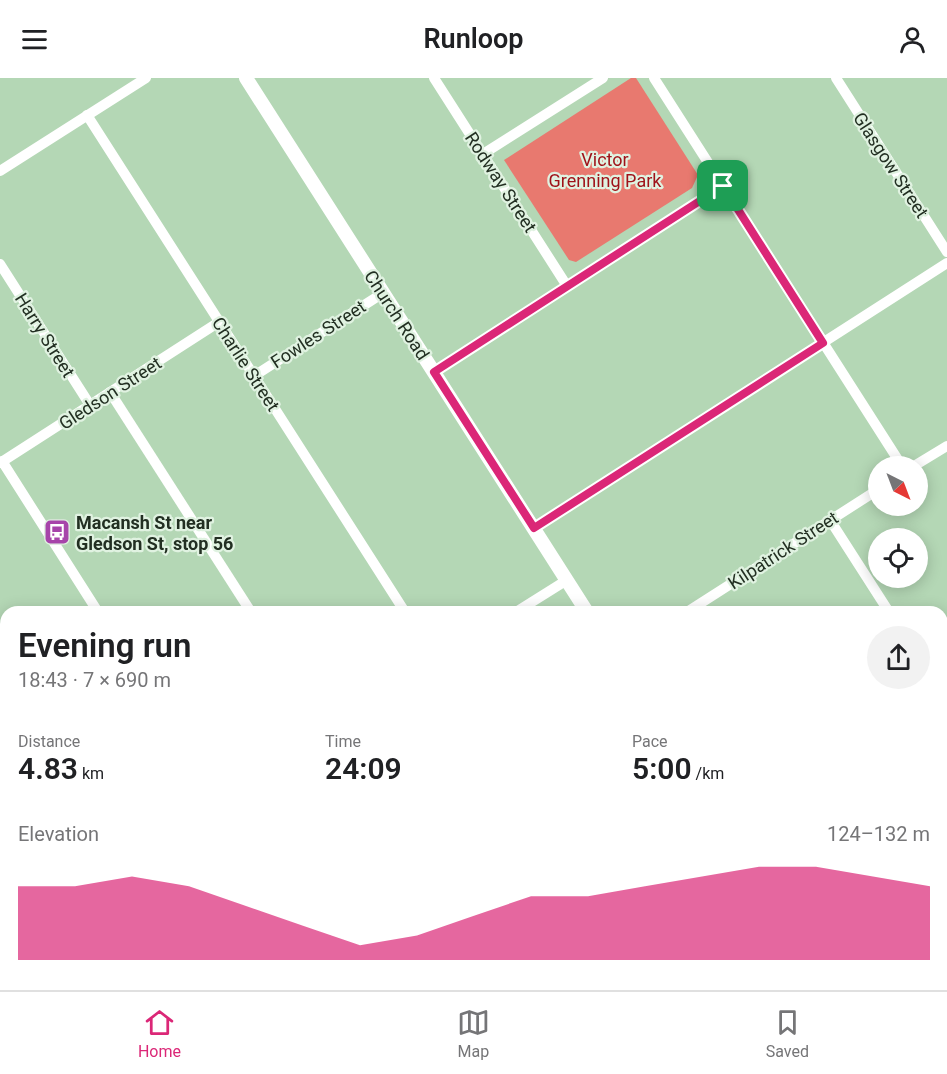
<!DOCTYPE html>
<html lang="en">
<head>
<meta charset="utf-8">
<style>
  :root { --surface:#fff; --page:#f2f2f2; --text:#202124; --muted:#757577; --line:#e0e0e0; --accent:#db2777 }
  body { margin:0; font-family:Roboto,sans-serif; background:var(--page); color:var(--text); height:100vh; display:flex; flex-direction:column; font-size:22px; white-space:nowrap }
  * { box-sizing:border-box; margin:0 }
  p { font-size:20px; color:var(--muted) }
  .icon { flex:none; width:33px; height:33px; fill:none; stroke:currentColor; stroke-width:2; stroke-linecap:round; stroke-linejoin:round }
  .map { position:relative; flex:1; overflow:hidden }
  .panel { position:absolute; left:0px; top:528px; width:948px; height:384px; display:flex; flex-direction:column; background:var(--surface); border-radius:18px 18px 0 0; box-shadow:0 3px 15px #0003 }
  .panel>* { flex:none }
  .needle { width:39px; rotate:138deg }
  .tools { position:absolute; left:868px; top:378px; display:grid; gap:12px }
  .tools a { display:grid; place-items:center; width:60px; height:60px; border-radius:50%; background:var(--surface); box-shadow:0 3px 15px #0003; font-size:30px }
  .pin { position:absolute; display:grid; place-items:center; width:51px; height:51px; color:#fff; margin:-26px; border-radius:12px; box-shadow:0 3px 9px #0006 }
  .round { display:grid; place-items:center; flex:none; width:63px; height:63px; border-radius:32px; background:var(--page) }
  .headline { display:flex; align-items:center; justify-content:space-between; height:102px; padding:0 18px }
  h1 { font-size:33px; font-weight:600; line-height:45px }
  .metrics { display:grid; grid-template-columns:repeat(3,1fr); gap:9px; height:102px; padding:6px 18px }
  .metrics div { display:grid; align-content:center }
  .metrics b { font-size:30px; font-weight:600 }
  .metrics small { font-size:16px; font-weight:400 }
  .metrics p { font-size:16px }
  .chart { height:168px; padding:12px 18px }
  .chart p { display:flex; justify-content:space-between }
  .chart svg { width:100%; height:108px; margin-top:6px; fill:var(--accent); opacity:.7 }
  header { display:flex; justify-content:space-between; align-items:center; height:78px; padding:0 18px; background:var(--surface); font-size:27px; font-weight:600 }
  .tabs { display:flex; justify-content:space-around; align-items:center; height:84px; border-top:2px solid var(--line); background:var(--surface); font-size:16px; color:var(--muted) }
  .tabs a { display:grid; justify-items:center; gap:3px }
  .tabs .active { color:var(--accent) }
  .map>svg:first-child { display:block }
  .green { fill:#e8796f }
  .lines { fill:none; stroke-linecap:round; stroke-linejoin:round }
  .street { stroke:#fff; stroke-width:10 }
  .secondary { stroke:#fff; stroke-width:14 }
  .route-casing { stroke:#fff; stroke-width:12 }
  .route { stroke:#db2777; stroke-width:8 }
  .labels { text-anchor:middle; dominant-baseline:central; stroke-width:4.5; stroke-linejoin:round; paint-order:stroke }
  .park-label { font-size:18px; fill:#9f1219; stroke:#e0f2e1 }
  .street-label { font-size:18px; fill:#222f22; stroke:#e0f2e1 }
  .poi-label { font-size:18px; font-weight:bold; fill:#222f22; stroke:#e0f2e1; text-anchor:start }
</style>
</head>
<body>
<header><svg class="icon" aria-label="menu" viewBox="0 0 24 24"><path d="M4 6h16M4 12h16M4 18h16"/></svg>Runloop<svg class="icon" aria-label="person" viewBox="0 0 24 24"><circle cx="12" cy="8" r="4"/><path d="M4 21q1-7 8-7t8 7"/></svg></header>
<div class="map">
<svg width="947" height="912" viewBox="0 0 947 912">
  <rect width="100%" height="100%" fill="#b4d7b5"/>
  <g class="green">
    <path d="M631 0H636L698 97 692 110 576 184 569 182 504 82Z"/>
    <path d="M473 906H629L633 912H464Z"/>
  </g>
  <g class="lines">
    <g class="street">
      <path d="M434 0 567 208"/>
      <path d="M654 0 902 388"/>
      <path d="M836 0 947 174"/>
      <path d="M87 37 405 534"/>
      <path d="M483 76 603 0"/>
      <path d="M0 93 146 0"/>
      <path d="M0 186 90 327"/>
      <path d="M434 294 723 108"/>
      <path d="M254 298 383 215"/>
      <path d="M110 314 251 534"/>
      <path d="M2 383 98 534"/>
      <path d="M0 385 219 244"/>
      <path d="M914 388 947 368"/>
      <path d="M830 442 889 534"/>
      <path d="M534 450 947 185"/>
      <path d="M516 534 567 502"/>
      <path d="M687 534 879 411"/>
      <path d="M942 617 947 625"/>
      <path d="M0 628 6 637"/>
      <path d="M942 773 947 770"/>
      <path d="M0 790 6 787"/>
      <path d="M0 895 6 905"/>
      <path d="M177 906 180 912"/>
      <path d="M364 906 368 912"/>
      <path d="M643 906 646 912"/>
      <path d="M69 912 78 906"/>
      <path d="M441 912 451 906"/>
    </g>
    <g class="secondary">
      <path d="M246 0 587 534"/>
      <path d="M825 906 828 912"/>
    </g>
  </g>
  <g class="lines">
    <g class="route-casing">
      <path id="route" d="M723 108 823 265 534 450 434 294Z"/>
    </g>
    <use href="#route" class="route"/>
  </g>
  <defs>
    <g id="bus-square" transform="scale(1.35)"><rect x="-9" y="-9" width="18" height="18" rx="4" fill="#a744aa" stroke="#e0f2e1"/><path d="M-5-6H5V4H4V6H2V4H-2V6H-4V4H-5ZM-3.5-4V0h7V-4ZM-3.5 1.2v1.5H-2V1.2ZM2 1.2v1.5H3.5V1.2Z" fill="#fff"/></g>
  </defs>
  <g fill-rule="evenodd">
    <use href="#bus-square" x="57" y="454"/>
  </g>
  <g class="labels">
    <g class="park-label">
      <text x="605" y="81">Victor<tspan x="605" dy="21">Grenning Park</tspan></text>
    </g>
    <g class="street-label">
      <text transform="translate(891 87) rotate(57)">Glasgow Street</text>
      <text transform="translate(501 104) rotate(57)">Rodway Street</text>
      <text transform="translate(397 237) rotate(57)">Church Road</text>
      <text transform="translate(318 256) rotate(-33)">Fowles Street</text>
      <text transform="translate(45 257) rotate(58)">Harry Street</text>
      <text transform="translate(246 286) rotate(57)">Charlie Street</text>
      <text transform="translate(110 315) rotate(-33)">Gledson Street</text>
      <text transform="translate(783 472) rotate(-33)">Kilpatrick Street</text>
    </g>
    <g class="poi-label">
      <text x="76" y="444">Macansh St near<tspan x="76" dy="21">Gledson St, stop 56</tspan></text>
    </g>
  </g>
</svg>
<div class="tools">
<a><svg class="needle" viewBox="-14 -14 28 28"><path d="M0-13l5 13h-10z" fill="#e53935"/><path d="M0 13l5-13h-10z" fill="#757577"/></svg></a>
<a><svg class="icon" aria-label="locate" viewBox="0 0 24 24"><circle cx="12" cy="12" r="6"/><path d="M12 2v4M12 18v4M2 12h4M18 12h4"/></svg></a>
</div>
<div class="pin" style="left:723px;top:108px;background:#1e9e55"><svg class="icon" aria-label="arrive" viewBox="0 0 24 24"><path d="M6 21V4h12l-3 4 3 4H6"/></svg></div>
<section class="panel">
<div class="headline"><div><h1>Evening run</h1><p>18:43 · 7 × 690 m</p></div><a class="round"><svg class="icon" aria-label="share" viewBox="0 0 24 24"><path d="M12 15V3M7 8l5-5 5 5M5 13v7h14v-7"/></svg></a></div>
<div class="metrics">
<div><p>Distance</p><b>4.83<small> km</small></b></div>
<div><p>Time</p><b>24:09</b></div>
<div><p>Pace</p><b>5:00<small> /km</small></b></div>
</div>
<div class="chart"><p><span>Elevation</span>124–132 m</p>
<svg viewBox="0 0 160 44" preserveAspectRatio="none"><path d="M0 44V14L10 14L20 10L30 14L40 22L50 30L60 38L70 34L80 26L90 18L100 18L110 14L120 10L130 6L140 6L150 10L160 14V44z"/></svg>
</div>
</section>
</div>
<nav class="tabs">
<a class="active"><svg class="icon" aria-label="home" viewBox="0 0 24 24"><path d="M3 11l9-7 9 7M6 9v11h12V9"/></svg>Home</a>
<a><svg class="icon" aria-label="map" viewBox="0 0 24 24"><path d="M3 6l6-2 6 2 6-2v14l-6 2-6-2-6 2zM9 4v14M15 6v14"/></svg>Map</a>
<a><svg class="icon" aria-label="saved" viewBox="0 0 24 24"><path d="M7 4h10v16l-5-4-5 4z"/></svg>Saved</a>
</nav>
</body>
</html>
